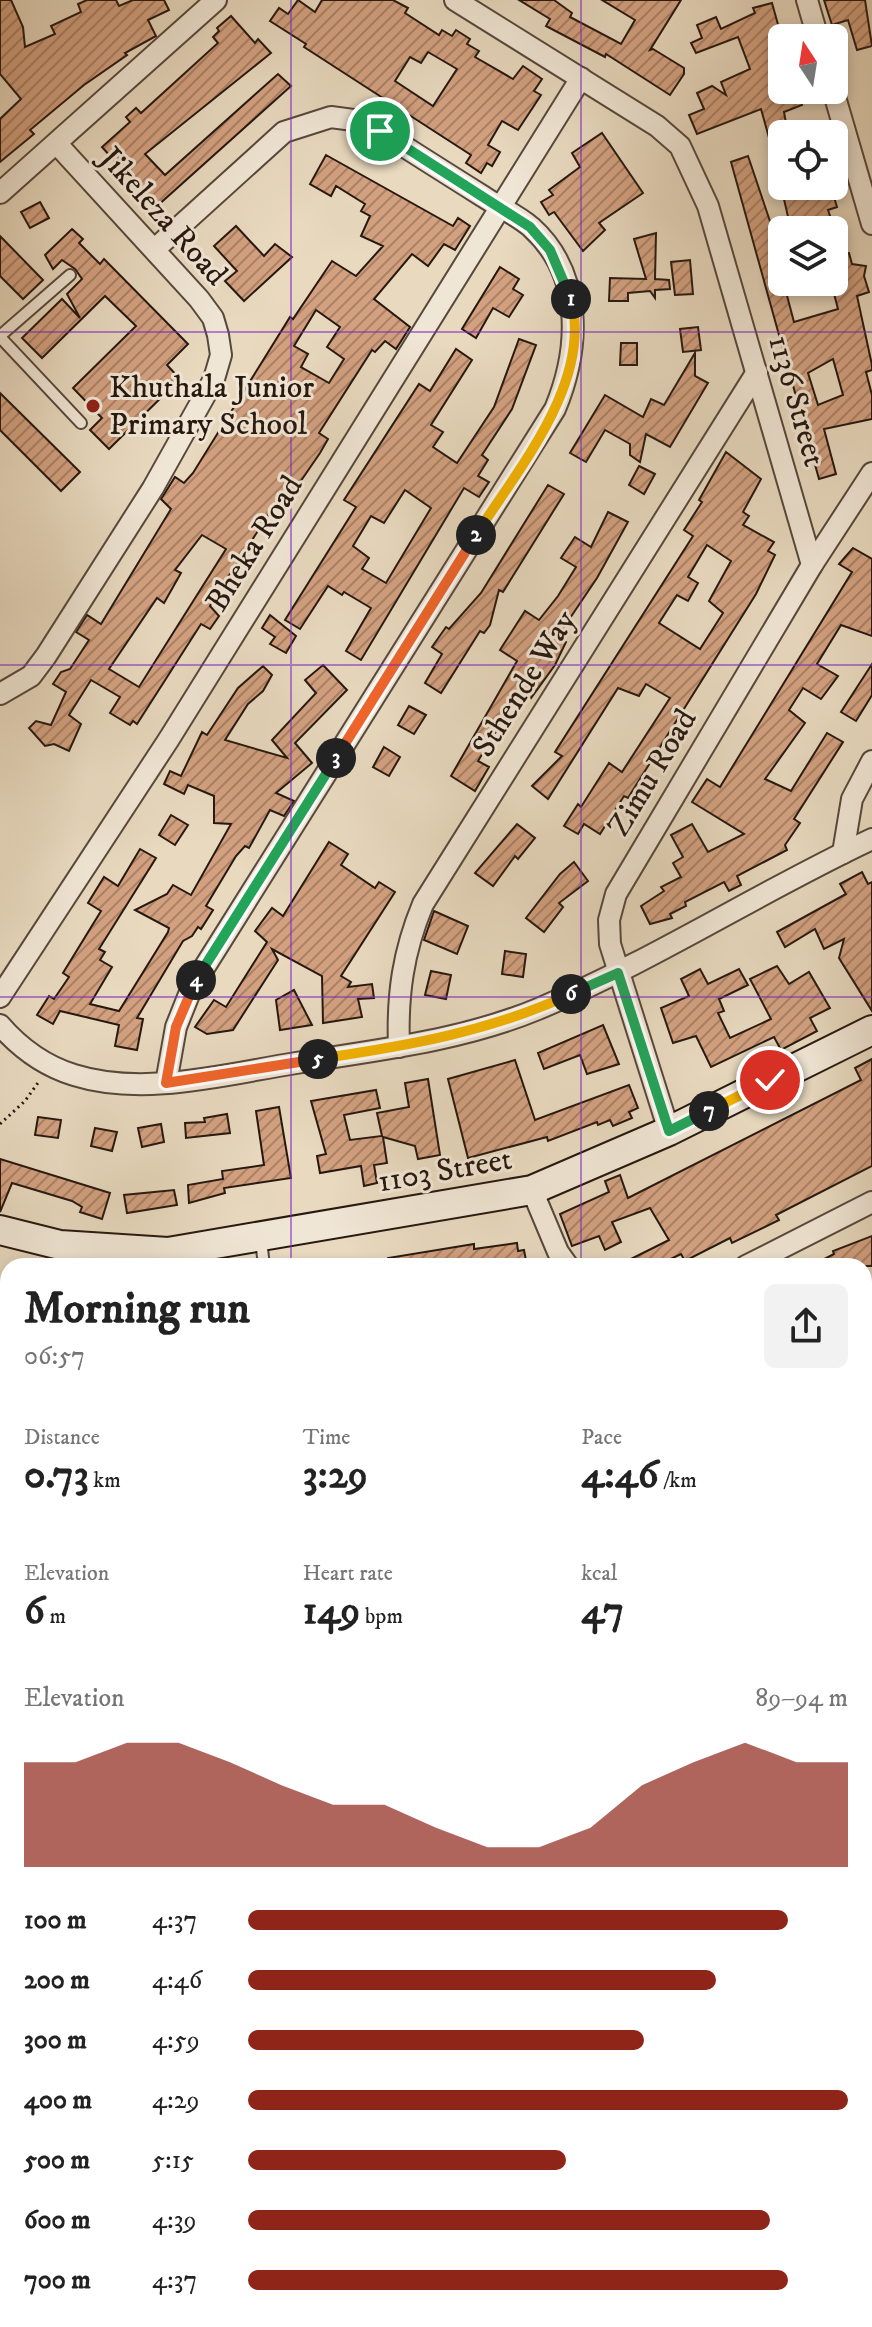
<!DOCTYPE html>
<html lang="en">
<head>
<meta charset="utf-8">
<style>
  :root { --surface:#fff; --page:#f2f2f2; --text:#222; --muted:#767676; --accent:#8f2418 }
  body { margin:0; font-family:"IM FELL DW Pica",serif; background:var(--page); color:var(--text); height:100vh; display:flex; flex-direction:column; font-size:30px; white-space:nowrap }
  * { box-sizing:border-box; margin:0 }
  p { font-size:26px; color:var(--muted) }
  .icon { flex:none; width:44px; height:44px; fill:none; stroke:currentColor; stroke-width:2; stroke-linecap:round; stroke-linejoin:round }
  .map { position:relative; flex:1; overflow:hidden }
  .details { position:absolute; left:0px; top:1258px; width:872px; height:1070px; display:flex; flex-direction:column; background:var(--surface); border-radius:24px 24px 0 0; box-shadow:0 4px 12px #0003 }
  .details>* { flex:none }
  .needle { width:52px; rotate:348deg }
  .buttons { position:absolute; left:768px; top:24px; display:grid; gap:16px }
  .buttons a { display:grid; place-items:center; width:80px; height:80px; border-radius:12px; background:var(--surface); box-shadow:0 4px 12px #0003; font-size:40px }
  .pin { position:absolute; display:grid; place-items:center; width:68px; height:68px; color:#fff; margin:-34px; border:4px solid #fff; border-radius:50%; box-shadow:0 2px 8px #0007 }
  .km { position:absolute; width:40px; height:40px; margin:-20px; border-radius:50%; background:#222; color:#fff; font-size:22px; line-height:40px; text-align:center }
  .round { display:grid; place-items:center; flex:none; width:84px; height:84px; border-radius:12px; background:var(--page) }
  .overview { display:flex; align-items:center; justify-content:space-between; height:136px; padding:0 24px }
  h1 { font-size:44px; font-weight:700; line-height:60px }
  .stats { display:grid; grid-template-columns:repeat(3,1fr); gap:12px; height:136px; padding:8px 24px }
  .stats div { display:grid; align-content:center }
  .stats b { font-size:40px; font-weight:700 }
  .stats small { font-size:22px; font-weight:400 }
  .stats p { font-size:22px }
  .chart { height:224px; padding:16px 24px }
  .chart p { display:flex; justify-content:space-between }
  .chart svg { width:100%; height:144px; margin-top:8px; fill:var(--accent); opacity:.7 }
  ul { padding:0 24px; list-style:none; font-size:26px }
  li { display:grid; grid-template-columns:128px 96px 1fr; align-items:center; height:60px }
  li i { height:20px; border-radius:10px; background:var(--accent) }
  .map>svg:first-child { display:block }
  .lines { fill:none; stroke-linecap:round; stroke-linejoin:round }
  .stream { stroke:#6b7974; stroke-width:5 }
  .river { stroke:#98b9b6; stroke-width:32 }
  .building { fill:url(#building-hatch); stroke:#271810; stroke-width:2; fill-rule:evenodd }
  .lane-casing { stroke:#57483c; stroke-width:14 }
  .street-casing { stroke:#57483c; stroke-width:24 }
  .secondary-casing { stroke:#271810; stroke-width:32 }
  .path { stroke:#271810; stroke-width:3; stroke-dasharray:2 4; stroke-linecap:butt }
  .lane { stroke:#f0e6d5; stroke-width:10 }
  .street { stroke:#f0e6d5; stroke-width:20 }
  .secondary { stroke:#f0e6d5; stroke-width:28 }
  .split-1-casing { stroke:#fff; stroke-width:16 }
  .split-2-casing { stroke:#fff; stroke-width:16 }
  .split-3-casing { stroke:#fff; stroke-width:16 }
  .split-4-casing { stroke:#fff; stroke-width:16 }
  .split-5-casing { stroke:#fff; stroke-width:16 }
  .split-6-casing { stroke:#fff; stroke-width:16 }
  .split-7-casing { stroke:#fff; stroke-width:16 }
  .split-8-casing { stroke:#fff; stroke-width:16 }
  .split-1 { stroke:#22a559; stroke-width:10 }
  .split-2 { stroke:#f5b400; stroke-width:10 }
  .split-3 { stroke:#f0652b; stroke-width:10 }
  .split-4 { stroke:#22a559; stroke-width:10 }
  .split-5 { stroke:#f0652b; stroke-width:10 }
  .split-6 { stroke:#f5b400; stroke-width:10 }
  .split-7 { stroke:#22a559; stroke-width:10 }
  .split-8 { stroke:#f5b400; stroke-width:10 }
  .grid { fill:none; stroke:#7b2cbf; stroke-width:2; stroke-opacity:0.55 }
  .poi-dot { fill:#8f2418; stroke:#f0e6d5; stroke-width:3 }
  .labels { text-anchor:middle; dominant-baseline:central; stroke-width:6; stroke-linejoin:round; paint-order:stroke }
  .street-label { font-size:32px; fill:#271810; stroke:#f0e6d5 }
  .poi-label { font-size:32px; fill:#271810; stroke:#f0e6d5; text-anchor:start }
</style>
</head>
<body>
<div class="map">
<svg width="872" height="2327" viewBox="0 0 872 2327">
  <defs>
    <pattern id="building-hatch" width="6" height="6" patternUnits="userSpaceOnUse" patternTransform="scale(2)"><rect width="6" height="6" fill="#d3a180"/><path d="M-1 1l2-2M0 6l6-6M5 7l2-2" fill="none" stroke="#ab8267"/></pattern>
  </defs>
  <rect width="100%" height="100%" fill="#e8d9bf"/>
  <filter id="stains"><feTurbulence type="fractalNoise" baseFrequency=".0025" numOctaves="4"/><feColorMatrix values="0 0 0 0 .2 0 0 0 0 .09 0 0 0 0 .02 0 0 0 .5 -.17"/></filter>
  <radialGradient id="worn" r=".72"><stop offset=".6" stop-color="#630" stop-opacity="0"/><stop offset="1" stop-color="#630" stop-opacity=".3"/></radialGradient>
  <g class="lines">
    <g class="stream">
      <path d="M864 1924 872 1916"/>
      <path d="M706 2327V2320"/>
    </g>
    <g class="river">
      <path d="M864 1586 872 1593"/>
      <path d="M0 1712 8 1706"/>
    </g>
  </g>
  <g class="building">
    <path d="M0 0H11L23 27 25 47 55 34 51 26 81 12 78 4 87 0H116L119 6 133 0H164L169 10 148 20 156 36 125 53 127 55 84 85 30 130 34 134 0 162V119L21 99 0 74Z"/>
    <path d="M298 0 315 12 322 0H393L408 8 405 13 439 35 442 30 452 36 456 30 470 39 467 44 479 51 475 57 513 79 523 66 542 79 534 91 541 95 518 130 502 121 488 145 500 152 492 166 487 163 481 173 466 163 471 155 304 47 306 44 270 21 279 8 288 14ZM428 52 457 69 433 106 395 81 410 57 421 63Z"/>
    <path d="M519 0H554L572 13 570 17 621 44 635 20 602 0H681L650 50 653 49 684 68V74L670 95 606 54 605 57 546 26 550 19Z"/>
    <path d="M824 0H865L872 46 857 50 848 20 832 25Z"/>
    <path d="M772 3 782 39V90H797L802 105 784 112 788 134H782V163H776L761 109 697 134 689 115 704 109 697 93 712 86 726 95 721 82 750 69 738 37 696 53 691 43 702 38 697 25 716 17 721 29 755 13 753 8Z"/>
    <path d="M231 16 255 43 258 39 271 53 145 154 165 175 278 74 291 86 156 207 102 147 130 122 126 117 136 108 141 113 218 43 213 37 219 31 217 28Z"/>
    <path d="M602 133 643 193 599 223 605 230 583 251 554 212 549 215 541 202 553 195 549 190 580 167 572 153Z"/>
    <path d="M326 155 453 226 458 218 470 226 455 250 444 244 428 266 412 254 374 299 410 327 396 349 385 341 375 352 372 350 319 433 328 439 320 453 283 507 276 503 212 602 210 606 219 616 210 629 201 624 137 724 133 721 130 725 110 713 120 697 91 680 69 715 81 724 69 751 54 744 45 746 29 728 36 721 51 725 66 692 53 684 61 672 70 669 89 640 76 632 87 615 101 624 171 509 161 499 175 477 184 483 193 473 290 317 293 319 332 261 356 276 383 246 361 236 370 216 361 211 365 204 336 186 331 196 310 184ZM316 310 340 327 327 347 344 359 329 383 301 367 308 354 294 346ZM202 535 226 549 139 687 109 669 157 598 164 603 181 573 175 570Z"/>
    <path d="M748 156 777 242 773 243 794 322 838 309 831 282H834V258L849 253 852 264 866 266 864 276 869 292 857 296 872 365V370L866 372 872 395V419L824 429 836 474 819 479 731 162ZM833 359 843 395 818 405 808 373Z"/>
    <path d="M781 186H823L826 196 833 194 837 207 828 210 835 230H791Z"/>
    <path d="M40 202 49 218 30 228 21 212Z"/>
    <path d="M236 226 264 256 275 244 292 257 244 301 225 281 237 271 214 246Z"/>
    <path d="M72 229 83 239 79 243 100 264 104 259 188 344 167 365 180 379 109 449 90 430 102 418 73 388 136 326 105 296 42 358 22 338 62 299 80 318 67 294 82 279 75 269 62 260 53 269 45 255Z"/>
    <path d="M656 233 655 279 669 280 670 289 655 290V298L650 291 628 293V301H609L610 278 646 279 634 239Z"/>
    <path d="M0 236 43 280 23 299 0 276Z"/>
    <path d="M690 260 693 294 675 295 671 262Z"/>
    <path d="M500 267 519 279 513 289 523 295 509 317 493 308 476 338 462 329Z"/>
    <path d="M698 327 701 350 683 352 680 329Z"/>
    <path d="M519 339 536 345 512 409 482 455 488 460 478 476 489 482 479 497 464 488 361 660 346 651 371 608 344 592 342 595 328 586 300 629 285 620 356 507 344 500 419 384 430 391 456 349 472 360 431 425 443 432 433 447 457 463 494 407ZM405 490 431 508 386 583 362 569 369 558 353 546 371 516 384 523Z"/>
    <path d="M621 343H637V365H620Z"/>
    <path d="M695 353V376L708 383 670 447 646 434 640 462 630 455V444L605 430 586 462 570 453 605 395 643 417 651 399 664 405Z"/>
    <path d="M0 393 80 472 61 491 0 430Z"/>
    <path d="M726 452 761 479 743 512 749 516 743 525 774 542 768 551 775 555 756 594 628 798 624 796 600 834 584 824 578 834 564 826 578 804 581 807 609 763 622 772 670 698 646 684 639 696 618 688 548 799 532 786 562 756 555 752 693 536 684 530 702 502 699 500ZM707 545 731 561 709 601 723 613 700 649 659 623 677 595 688 601 698 583 688 577Z"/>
    <path d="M639 466 655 474 644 494 629 485Z"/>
    <path d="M548 485 564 494 503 592 499 590 490 625 484 633 480 631 441 693 425 683 442 654 432 647 446 627 449 629 481 593Z"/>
    <path d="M608 512 628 522 597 578 558 636 566 642 555 665 531 698 527 695 519 709 512 705 478 761 489 767 475 791 451 776 517 661 500 650 525 611 539 620 558 596 576 567 561 558 575 537 591 547Z"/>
    <path d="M853 548 872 559V636L841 625 817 664 838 676 821 699 803 688 789 710 805 723 765 779 791 791 827 733 843 742 794 819 800 823 785 845 787 850 737 876 741 885 729 891 724 882 685 902 686 906 670 914 672 918 650 924 641 906 664 891 661 887 681 877 673 863 683 857 671 835 692 824 708 852 744 834 692 802 707 779 720 787 852 572 839 564Z"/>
    <path d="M270 615 296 636 286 653 270 644 275 637 262 628Z"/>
    <path d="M872 664V695L856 721 841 712Z"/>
    <path d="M323 665 347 690 295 743 312 763 276 793 294 801 284 816 270 810 249 848 245 846 236 856 206 906 213 910 201 929 198 927 192 936 183 941 137 1018 143 1019 137 1050 115 1046 119 1025 60 1011 53 1024 37 1015 49 996 54 999 69 977 63 973 101 911 88 903 104 877 118 886 140 849 156 858 99 949 105 952 100 960 112 967 90 1004 119 1011 168 932 169 928 135 910 167 894 173 885 191 895 231 824 214 823V796L188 785 184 794 164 784 170 771 181 776 202 732 207 735 238 688 263 666 272 675 263 691 248 704 225 740 287 758 272 740 316 693 305 680Z"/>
    <path d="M409 706 426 715 414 734 398 725Z"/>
    <path d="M384 747 400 757 389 776 373 767Z"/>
    <path d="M171 815 188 825 175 845 159 835Z"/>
    <path d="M517 824 535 838 518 859 515 856 493 886 475 873Z"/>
    <path d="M329 842 348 854 341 865 375 888 379 882 395 892 341 976 351 982 348 987 372 984 374 998 358 999 362 1017 323 1023 322 976 272 949 278 960 233 1030 207 1034 195 1027 214 1000 226 1007 267 942 255 931 272 908 283 916Z"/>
    <path d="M574 862 588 881 559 903 563 907 544 932 526 918 560 874Z"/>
    <path d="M862 872 868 884 872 882V1011L839 958 844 939 824 949 815 929 785 947 777 932 846 894 840 884Z"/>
    <path d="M434 911 468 926 457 954 424 940Z"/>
    <path d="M505 951 526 954 523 977 502 974Z"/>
    <path d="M777 966 789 984 809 972 830 1008 810 1018 817 1031 781 1050 774 1037 711 1067 696 1036 673 1043 661 1008 689 996 681 979 700 969 708 984 739 969 748 985 719 999 724 1011 718 1013 730 1038 771 1019 750 979Z"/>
    <path d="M431 971 451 975 446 999 425 995Z"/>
    <path d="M294 990 312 1025 280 1030 276 1000Z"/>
    <path d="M603 1025 619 1064 587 1074 580 1055 544 1069 538 1053Z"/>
    <path d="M872 1059V1166L776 1215 779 1220 732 1243 730 1238 685 1261 681 1254 656 1266H617L669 1240 650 1208 612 1222 621 1242 605 1250 599 1236 572 1246 560 1214 609 1192 605 1181 620 1175 628 1198 861 1080 855 1068Z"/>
    <path d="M515 1060 535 1120 629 1085 638 1108 629 1112 632 1118 613 1126 610 1120 598 1125 597 1122 548 1141 547 1137 468 1158 448 1079Z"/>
    <path d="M428 1079 440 1155 418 1159 415 1146 383 1137 387 1163 374 1165 377 1183 364 1186 361 1166 320 1173 317 1156 326 1154 311 1101 376 1090 380 1108 344 1115 350 1140 382 1136 377 1113 409 1107 405 1083Z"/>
    <path d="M279 1107 291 1178 224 1188 225 1193 189 1203 188 1185 223 1179 222 1171 264 1165 256 1111Z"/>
    <path d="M227 1114 230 1133 186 1138 185 1123 205 1122 204 1118Z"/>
    <path d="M38 1117 61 1120 58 1138 35 1135Z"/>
    <path d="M161 1124 164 1142 142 1147 138 1128Z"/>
    <path d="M95 1128 117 1132 112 1151 91 1146Z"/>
    <path d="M0 1159 110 1193 102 1219 80 1212 82 1207 72 1201 12 1183 0 1212Z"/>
    <path d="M174 1190 177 1205 127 1213 124 1195Z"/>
    <path d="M872 1236V1266H811L834 1254 833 1251Z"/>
    <path d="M517 1243 518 1251 524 1250 527 1266H388V1258L474 1244V1249Z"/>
  </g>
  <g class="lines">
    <g class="lane-casing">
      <g id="lane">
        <path d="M0 336 70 275"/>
        <path d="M0 337 81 423"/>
        <path d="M261 1240 264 1266"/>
        <path d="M864 1736 872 1740"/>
      </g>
    </g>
    <g class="street-casing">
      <g id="street">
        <path d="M455 0 657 126 680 146 708 206 812 565"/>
        <path d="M807 0 818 38"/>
        <path d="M833 90 872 224"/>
        <path d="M0 193 216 0"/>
        <path d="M155 249 284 132 331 117 353 120 380 131C414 153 449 175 484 197 499 207 517 215 531 227 584 275 580 349 555 409L192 987 176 1027 166 1083"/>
        <path d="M0 694 31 676 46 656 153 488 214 379 221 355 218 335 213 318 199 299 57 144"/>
        <path d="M843 853 852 799 872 761"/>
        <path d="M0 997 169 739 581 78"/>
        <path d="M0 1025C20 1048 45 1066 74 1075 144 1097 226 1074 296 1063 377 1050 461 1041 538 1009 653 961 759 892 872 839"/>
        <path d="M399 1047C397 995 403 952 423 904L757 372"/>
        <path d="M669 1131 610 944 609 920 616 894 812 565 872 473"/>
        <path d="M532 1190 558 1252 568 1266"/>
        <path d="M746 1266 872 1202"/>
        <path d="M0 1500 8 1499"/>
        <path d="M864 1525 872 1529"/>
        <path d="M0 1620 8 1622"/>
        <path d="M864 1846 872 1838"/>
        <path d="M0 1916 8 1941"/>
        <path d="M864 2024 872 2022"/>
        <path d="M0 2036 8 2021"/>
        <path d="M0 2164 8 2162"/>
        <path d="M864 2180 872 2178"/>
        <path d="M132 2327 138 2320"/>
        <path d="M598 2327V2320"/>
      </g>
    </g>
    <g class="secondary-casing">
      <path id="secondary" d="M0 1230 60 1245 168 1252 532 1190 669 1131 872 1030"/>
    </g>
    <g class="path">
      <path d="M0 1124 25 1101 40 1080"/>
      <path d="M0 1352 8 1355"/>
    </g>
    <use href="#lane" class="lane"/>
    <use href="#street" class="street"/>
    <use href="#secondary" class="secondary"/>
  </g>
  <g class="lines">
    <g class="split-1-casing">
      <path id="split-1" d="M380 131 530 227 550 250 571 299"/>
    </g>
    <g class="split-2-casing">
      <path id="split-2" d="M476 535C517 470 593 382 571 299"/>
    </g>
    <g class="split-3-casing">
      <path id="split-3" d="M336 758 476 535"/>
    </g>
    <g class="split-4-casing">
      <path id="split-4" d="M196 980 336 758"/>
    </g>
    <g class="split-5-casing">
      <path id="split-5" d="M196 980 176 1027 166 1083 318 1059"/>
    </g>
    <g class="split-6-casing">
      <path id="split-6" d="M318 1059C406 1046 489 1032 571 994"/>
    </g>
    <g class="split-7-casing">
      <path id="split-7" d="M571 994 618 973 669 1131 709 1111"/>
    </g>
    <g class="split-8-casing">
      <path id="split-8" d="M709 1111 770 1080"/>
    </g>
    <use href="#split-1" class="split-1"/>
    <use href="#split-2" class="split-2"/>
    <use href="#split-3" class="split-3"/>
    <use href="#split-4" class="split-4"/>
    <use href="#split-5" class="split-5"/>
    <use href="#split-6" class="split-6"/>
    <use href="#split-7" class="split-7"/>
    <use href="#split-8" class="split-8"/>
  </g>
  <path class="grid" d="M291 0V1266M581 0V1266M0 332H872M0 665H872M0 997H872M0 1330H8M864 1330H872M0 1662H8M864 1662H872M0 1995H8M864 1995H872M291 2320V2327M581 2320V2327"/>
  <circle class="poi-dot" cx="93" cy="406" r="8"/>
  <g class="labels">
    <g class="street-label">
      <text transform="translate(163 217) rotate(48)">Jikeleza Road</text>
      <text transform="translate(796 401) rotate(74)">1136 Street</text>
      <text transform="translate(255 544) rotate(-58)">Bheka Road</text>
      <text transform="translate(525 684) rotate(-58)">Sthende Way</text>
      <text transform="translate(653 773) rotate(-59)">Zimu Road</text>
      <text transform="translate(445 1171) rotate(-10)">1103 Street</text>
    </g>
    <g class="poi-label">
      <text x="109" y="388">Khuthala Junior<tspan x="109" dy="37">Primary School</tspan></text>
    </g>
  </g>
  <rect width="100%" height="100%" filter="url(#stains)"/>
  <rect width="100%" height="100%" fill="url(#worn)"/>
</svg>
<div class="buttons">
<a><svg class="needle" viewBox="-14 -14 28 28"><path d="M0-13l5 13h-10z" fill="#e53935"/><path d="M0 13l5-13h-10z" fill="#767676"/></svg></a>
<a><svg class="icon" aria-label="locate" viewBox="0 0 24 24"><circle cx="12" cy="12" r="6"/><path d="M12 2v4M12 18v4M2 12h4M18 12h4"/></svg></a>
<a><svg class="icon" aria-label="layers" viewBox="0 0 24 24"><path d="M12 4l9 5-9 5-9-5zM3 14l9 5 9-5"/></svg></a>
</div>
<div class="pin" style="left:380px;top:131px;background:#1e9e55"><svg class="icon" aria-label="arrive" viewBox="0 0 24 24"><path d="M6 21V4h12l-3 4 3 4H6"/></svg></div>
<div class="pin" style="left:770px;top:1080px;background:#d93025"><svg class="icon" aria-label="check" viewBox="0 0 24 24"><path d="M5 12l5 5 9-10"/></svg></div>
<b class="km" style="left:571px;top:299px">1</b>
<b class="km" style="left:476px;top:535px">2</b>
<b class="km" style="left:336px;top:758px">3</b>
<b class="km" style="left:196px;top:980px">4</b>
<b class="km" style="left:318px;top:1059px">5</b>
<b class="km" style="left:571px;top:994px">6</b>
<b class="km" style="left:709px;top:1111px">7</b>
<section class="details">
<div class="overview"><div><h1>Morning run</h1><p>06:57</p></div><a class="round"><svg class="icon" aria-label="share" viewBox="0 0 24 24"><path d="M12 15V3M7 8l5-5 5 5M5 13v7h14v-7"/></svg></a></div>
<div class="stats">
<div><p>Distance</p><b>0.73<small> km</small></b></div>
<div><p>Time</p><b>3:29</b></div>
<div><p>Pace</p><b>4:46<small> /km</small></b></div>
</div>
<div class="stats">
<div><p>Elevation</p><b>6<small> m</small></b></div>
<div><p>Heart rate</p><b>149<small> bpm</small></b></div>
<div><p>kcal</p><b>47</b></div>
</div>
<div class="chart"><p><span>Elevation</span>89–94 m</p>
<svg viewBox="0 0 160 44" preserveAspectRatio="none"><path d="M0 44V12L10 12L20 6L30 6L40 12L50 19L60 25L70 25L80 32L90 38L100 38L110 32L120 19L130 12L140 6L150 12L160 12V44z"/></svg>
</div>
<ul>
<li><b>100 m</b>4:37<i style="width:90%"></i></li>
<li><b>200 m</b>4:46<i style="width:78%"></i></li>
<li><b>300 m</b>4:59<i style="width:66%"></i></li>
<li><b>400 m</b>4:29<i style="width:100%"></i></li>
<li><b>500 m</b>5:15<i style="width:53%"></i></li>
<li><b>600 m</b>4:39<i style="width:87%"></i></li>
<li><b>700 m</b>4:37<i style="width:90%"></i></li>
</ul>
</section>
</div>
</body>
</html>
